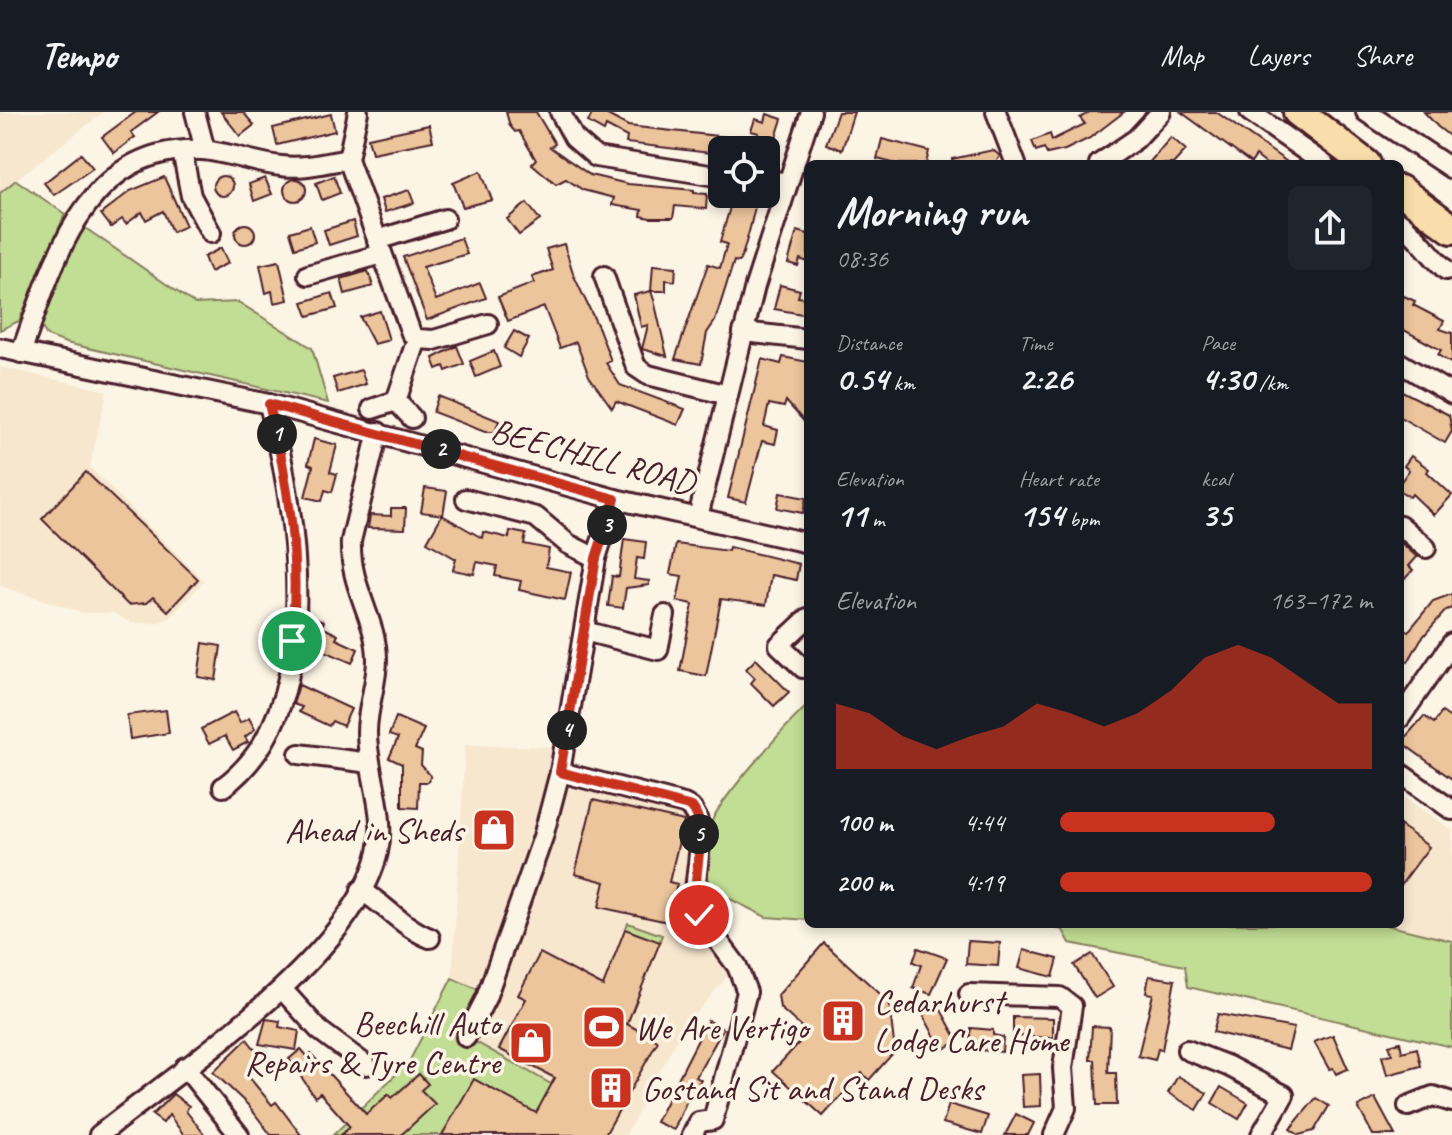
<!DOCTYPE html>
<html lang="en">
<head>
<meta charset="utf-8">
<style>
  :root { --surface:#171b24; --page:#20242c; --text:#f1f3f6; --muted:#9ea1a6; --line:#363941; --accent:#c8321e }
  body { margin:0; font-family:Caveat,sans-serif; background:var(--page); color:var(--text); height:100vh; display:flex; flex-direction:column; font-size:30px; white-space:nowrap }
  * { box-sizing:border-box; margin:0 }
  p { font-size:26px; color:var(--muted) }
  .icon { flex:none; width:44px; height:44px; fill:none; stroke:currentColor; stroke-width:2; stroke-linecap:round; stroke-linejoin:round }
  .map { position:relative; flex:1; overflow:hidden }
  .side { position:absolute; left:804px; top:48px; width:600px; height:768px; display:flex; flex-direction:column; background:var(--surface); border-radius:12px; box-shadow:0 4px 12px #0003 }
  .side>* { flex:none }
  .buttons { position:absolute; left:708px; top:24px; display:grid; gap:16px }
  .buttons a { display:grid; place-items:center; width:72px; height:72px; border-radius:12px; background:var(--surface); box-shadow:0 4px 12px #0003; font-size:40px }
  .pin { position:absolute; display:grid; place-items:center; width:68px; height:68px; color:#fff; margin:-34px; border:4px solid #fff; border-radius:50%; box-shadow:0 2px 8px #0007 }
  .km { position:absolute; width:40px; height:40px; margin:-20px; border-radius:50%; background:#222; color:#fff; font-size:22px; line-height:40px; text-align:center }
  .round { display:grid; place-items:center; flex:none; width:84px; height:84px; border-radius:12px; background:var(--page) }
  .overview { display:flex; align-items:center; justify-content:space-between; height:136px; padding:0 32px }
  h1 { font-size:44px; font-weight:800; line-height:60px }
  .figures { display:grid; grid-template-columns:repeat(3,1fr); gap:12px; height:136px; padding:8px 32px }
  .figures div { display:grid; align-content:center }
  .figures b { font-size:34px; font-weight:800 }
  .figures small { font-size:22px; font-weight:400 }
  .figures p { font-size:22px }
  .chart { height:224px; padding:16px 32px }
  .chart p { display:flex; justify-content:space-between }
  .chart svg { width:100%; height:144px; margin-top:8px; fill:var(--accent); opacity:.7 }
  ul { padding:0 32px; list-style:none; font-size:26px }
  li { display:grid; grid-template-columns:128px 96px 1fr; align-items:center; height:60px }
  li i { height:20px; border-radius:10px; background:var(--accent) }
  header { display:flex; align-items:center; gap:48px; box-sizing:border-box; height:112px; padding:0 40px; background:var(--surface); border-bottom:2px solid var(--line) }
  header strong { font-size:38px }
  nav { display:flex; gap:44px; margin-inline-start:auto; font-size:28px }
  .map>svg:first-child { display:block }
  .built { fill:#f7e7cf }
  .green { fill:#c2dd94; stroke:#867e60; stroke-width:2 }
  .building { fill:#ecc59c; stroke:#4a1f2b; stroke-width:2 }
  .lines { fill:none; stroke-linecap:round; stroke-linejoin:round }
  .minor-casing { stroke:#4a1f2b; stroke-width:24 }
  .highway-casing { stroke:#4a1f2b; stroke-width:34 }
  .minor { stroke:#fcf5e5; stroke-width:18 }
  .highway { stroke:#f9deab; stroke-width:28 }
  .route-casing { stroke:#fff; stroke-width:16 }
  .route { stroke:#c8321e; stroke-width:10 }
  .labels { text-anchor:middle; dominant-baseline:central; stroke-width:7; stroke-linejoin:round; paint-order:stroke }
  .street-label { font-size:34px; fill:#4a1f2b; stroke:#fcf5e5 }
  .poi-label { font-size:34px; fill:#4a1f2b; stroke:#fcf5e5; text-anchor:start }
</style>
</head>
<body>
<header>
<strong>Tempo</strong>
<nav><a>Map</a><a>Layers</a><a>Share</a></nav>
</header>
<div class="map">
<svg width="1452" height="1023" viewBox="0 0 1452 1023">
  <rect width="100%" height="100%" fill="#fcf5e5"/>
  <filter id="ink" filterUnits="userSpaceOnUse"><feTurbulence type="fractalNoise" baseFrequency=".0125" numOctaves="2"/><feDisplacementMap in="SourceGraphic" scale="16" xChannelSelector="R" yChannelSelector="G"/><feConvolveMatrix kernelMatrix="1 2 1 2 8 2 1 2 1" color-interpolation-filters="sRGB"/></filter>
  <g filter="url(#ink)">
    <g class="built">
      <path d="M0 0H104L0 80Z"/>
      <path d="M0 255 107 279 90 355 204 469 171 505 158 511H132L113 501H84L0 474Z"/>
      <path d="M465 633 556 635 549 665 683 698 692 714 684 790 696 815 731 860 682 918 626 1023H333L409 950 452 866Z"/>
      <path d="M1400 682 1452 718V829L1382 812H1400Z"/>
    </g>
    <g class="green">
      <path d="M16 68 65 102 19 209 0 218V81Z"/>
      <path d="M78 111 195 192 238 190 312 236 328 291 66 231 47 224 38 209Z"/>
      <path d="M808 593V808L766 805 710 777C705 753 704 733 712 709 720 687 788 611 808 593Z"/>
      <path d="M628 811 662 823 627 912 564 1023H333L409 950 452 866 479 878 458 920 551 972 596 894Z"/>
      <path d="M1039 812H1382L1452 829V935L1188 875 1185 854 1070 831 1063 818Z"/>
    </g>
    <g class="building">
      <path d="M136 0H158L131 20 135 25 114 41 102 25Z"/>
      <path d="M221 0H243L254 13 240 24Z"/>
      <path d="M506 0H536L555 32 550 35 590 63 628 72 694 78V81L707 82 706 97 675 94 673 106H650L641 104 642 98 612 93 614 86 583 78 566 67 556 72 532 52 536 48 519 19 515 20 510 14Z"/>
      <path d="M593 0H602L628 14 726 25 725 38 710 41 626 31 627 25 606 14 604 19 588 10Z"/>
      <path d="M838 0H854L842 38 826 32Z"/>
      <path d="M1090 0H1124L1090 26 1065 38 1047 42 1044 36 1036 39 1032 29 1050 22 1052 28 1085 12 1080 6Z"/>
      <path d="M1181 0H1216L1290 52H1266L1256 44 1251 51Z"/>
      <path d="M1424 0H1452V26L1438 15Z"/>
      <path d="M331 2 335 19 277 33 273 16Z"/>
      <path d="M767 2 782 7 772 38H754L759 21 751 19 755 7 765 10Z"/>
      <path d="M429 13 433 29 372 41 368 26Z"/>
      <path d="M1171 25 1186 38 1173 52H1148Z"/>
      <path d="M882 27 929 39 926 52H897L877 47Z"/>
      <path d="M993 38 1000 44 996 50 952 52V47Z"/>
      <path d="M81 42 93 56 54 83 44 71Z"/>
      <path d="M481 59 492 88 463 95 453 71Z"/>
      <circle cx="223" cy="74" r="10"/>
      <path d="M334 64 340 81 322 88 316 71Z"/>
      <path d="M164 65 186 114 172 120 163 99 146 108 142 100 126 112 122 107 111 115 101 102 130 79Z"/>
      <path d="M265 66 272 82 254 89 249 72Z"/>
      <circle cx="295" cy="78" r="11"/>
      <path d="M409 78 414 91 385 100 381 87Z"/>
      <path d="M746 83 757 86 750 116 743 141 739 150 734 149 715 209 707 221 701 252 675 247 708 152 720 156 727 132 720 130 730 95 732 90 743 93Z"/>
      <path d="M527 91 540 108 519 123 507 107Z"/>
      <path d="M353 109 357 124 329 133 324 118Z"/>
      <circle cx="245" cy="122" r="10"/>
      <path d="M310 114 315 130 295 136 290 120Z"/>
      <path d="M797 119 808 122V150L800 147 798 154 788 151Z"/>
      <path d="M461 126 467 142 423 155 436 188 480 171 486 186 427 208 403 145Z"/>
      <path d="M564 132 574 164 599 217 611 249 606 251 620 273 685 297 678 313 616 289 612 296 589 264 576 230 560 236 544 195 508 209 498 185 534 171 532 165 553 158 546 137Z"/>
      <path d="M221 136 228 151 210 160 204 145Z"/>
      <path d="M279 149 288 188 274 191 272 179 266 181 260 153Z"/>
      <path d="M653 153 676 155 675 169 666 168V179H651Z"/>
      <path d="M368 159 373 174 345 182 341 167Z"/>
      <path d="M780 173 800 178 798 185 808 186V203L774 197Z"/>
      <path d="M651 179 654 188 667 244 642 237 648 213 641 215 634 183Z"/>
      <path d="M332 181 337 196 308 204 303 190Z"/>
      <path d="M1404 184 1415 189 1413 193 1444 209 1440 217 1452 221V252L1438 243 1441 238 1400 216V192Z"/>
      <path d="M380 199 389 228 374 232 360 205Z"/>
      <path d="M514 219 529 227 519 245 504 236Z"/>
      <path d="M457 234 464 252 446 259 444 254 437 257 433 246Z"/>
      <path d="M494 239 500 255 476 265 470 249Z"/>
      <path d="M783 245 808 250V314L786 289 784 295 769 292 764 314 778 318 775 332 762 329 746 390 728 386 762 247 781 252Z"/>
      <path d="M361 258 366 272 338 281 333 266Z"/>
      <path d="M1400 278 1449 303 1452 319 1445 331 1400 305Z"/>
      <path d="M438 284 499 309 495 320H485L433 300Z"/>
      <path d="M314 327 337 333 330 360 337 362 332 380 325 378 322 389 305 385 313 354 308 352Z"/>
      <path d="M1411 344 1429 357 1427 360 1452 383 1434 403 1412 382 1410 385 1400 379V371L1409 358 1404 354Z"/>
      <path d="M86 360 198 467 168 499 153 485 146 491 128 493 42 407Z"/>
      <path d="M425 376 447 379 443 403 421 400Z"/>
      <path d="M780 381 806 386 803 401 777 396Z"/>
      <path d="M391 396H406L405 417 368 416 370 403 391 404Z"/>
      <path d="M442 403 482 426 483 420 509 426 510 419 526 422 524 432 549 437 546 455 571 460 565 488 519 478 521 469 495 464 497 454 477 450 474 462 453 458 456 447 427 430Z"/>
      <path d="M624 427 646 430 644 447 637 446 634 467 649 469V473L626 476 623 496 608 494 612 464 619 465Z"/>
      <path d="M1400 430 1417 445 1409 454 1413 458 1400 472Z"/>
      <path d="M676 432 728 439 729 435 799 452 796 468 771 463 766 493 721 487 706 564 680 559 693 492 677 489 682 464 670 462Z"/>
      <path d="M1452 482V496L1446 498 1421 527 1408 550 1400 544V525L1405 518 1408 520 1433 489Z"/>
      <path d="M313 505 324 509 322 515 338 523 336 527 358 537 352 551 318 536 321 530 306 522Z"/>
      <path d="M203 531 221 534 216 568 198 565Z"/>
      <path d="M756 547 789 580 774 594 751 571 755 566 746 557Z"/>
      <path d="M299 573 351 597 343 614 332 609 329 614 299 600 302 595 293 592Z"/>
      <path d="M166 598 169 621 130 627 127 603Z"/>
      <path d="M234 600 240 611 249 606 255 617 245 625 248 630 233 638 225 624 209 632 201 617Z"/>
      <path d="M1442 600 1452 607V667L1401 630 1424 604 1434 611Z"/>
      <path d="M396 605 424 617 415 637 422 640 421 653 431 664 428 670H419L418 696 402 695V652L389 646 398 626 389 623Z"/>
      <path d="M593 688 684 709 669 770 677 772 668 810 599 795 605 770 575 762Z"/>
      <path d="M1400 713 1429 735 1400 774Z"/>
      <path d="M625 817 660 830 627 912 658 929 605 1023H442L474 967 536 1001 555 966 499 937 526 887 518 883 540 841 603 874Z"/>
      <path d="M968 829 1000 831 998 854 966 852Z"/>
      <path d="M824 831 889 890 895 939 869 968 862 961 823 1004 773 959 808 921 780 896 778 883Z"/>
      <path d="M918 836 947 846 931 882 913 876 921 853 913 850Z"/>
      <path d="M1024 838 1058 847 1053 865 1019 856Z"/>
      <path d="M1092 842 1113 875 1095 886 1074 853Z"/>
      <path d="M1149 864 1175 868 1162 938 1158 937 1155 948 1138 944 1153 882 1146 881Z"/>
      <path d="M939 894 958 929 942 938 923 903Z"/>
      <path d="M1218 902 1294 916 1288 938 1213 920Z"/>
      <path d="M1013 905 1053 906V926L1013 924Z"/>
      <path d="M266 907 280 909 279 915 299 919 296 938 259 932Z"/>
      <path d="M708 908 723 917 696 965 701 968 687 988 674 1018 656 1010Z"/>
      <path d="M1092 914 1110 915 1108 961H1116L1117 993H1097L1095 948H1090Z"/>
      <path d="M971 916 993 918V923L1003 925 1002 940 968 937Z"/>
      <path d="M1333 923 1348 957 1336 962 1333 956 1329 957 1314 930Z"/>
      <path d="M247 927 260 944 254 950 258 955 248 964 272 993 276 990 301 1023H271L248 993 213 960Z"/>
      <path d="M1400 930 1402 940 1417 936 1421 954 1387 963 1382 944 1392 942 1389 933Z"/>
      <path d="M301 937 308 945 311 942 366 1002 389 982 392 986 419 962 428 972 421 978 435 992 401 1023H341L350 1015 320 981 315 985 289 947Z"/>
      <path d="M1040 962 1041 994 1023 995 1021 963Z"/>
      <path d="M1178 964 1207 981 1197 998 1168 981Z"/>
      <path d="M1221 975 1248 991 1239 1007 1212 991Z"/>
      <path d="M173 982 189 994 186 999 205 1023H184L169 1003 163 1011 152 1003Z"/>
      <path d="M1316 986 1329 994 1314 1019 1299 1023 1290 1017Z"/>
      <path d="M1375 986 1395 1023H1373L1358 995Z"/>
      <path d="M949 992 988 1004 982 1022 943 1011Z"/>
      <path d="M1016 1002 1034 1011 1028 1023H1005Z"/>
    </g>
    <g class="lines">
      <g class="minor-casing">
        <g id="minor">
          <path d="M195 0 205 38"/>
          <path d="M560 0 574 26 596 45 722 65"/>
          <path d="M996 0 1016 52"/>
          <path d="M1250 0 1324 52"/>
          <path d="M1366 0 1452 57"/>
          <path d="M182 39 191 84 211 121"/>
          <path d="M348 47 411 221 417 227 434 228 488 212"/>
          <path d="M348 47 358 0"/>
          <path d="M1099 52 1136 27 1161 0"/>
          <path d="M766 69 788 70"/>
          <path d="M1400 110C1418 124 1429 142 1446 158"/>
          <path d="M377 128 445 107"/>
          <path d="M308 163 382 142"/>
          <path d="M604 164 636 255 648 263 728 283"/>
          <path d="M743 220 808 227"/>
          <path d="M0 236 269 292 615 387 808 431"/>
          <path d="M21 241C53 153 84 32 202 38 228 40 254 51 281 54 303 57 325 51 348 47"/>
          <path d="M1400 251 1452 282"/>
          <path d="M396 289 412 306"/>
          <path d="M372 297 396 289 417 227"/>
          <path d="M466 387 536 405 568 432 596 446"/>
          <path d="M698 405 755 174 811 0"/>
          <path d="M1400 413 1426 436"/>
          <path d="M584 519 658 538 665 503"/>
          <path d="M803 556 779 533 808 506"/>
          <path d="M1400 606 1452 531"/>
          <path d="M299 642 370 651"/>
          <path d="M560 660 684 692C714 705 692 764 695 793L699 803 737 854 747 880 713 1008 699 1010 692 1023"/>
          <path d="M1400 661 1452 698"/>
          <path d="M223 675C329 597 297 402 269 292"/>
          <path d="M361 778C385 793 404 816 430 826"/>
          <path d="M282 877 319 918 366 953"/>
          <path d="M969 882 1060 885 1072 894 1063 956 1066 996 1054 1023"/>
          <path d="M466 925 486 886 543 725 560 660 596 446 615 387"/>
          <path d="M1187 938 1228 954 1284 983 1261 1023"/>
          <path d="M185 955 239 1023"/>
          <path d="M1408 994 1433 984 1452 990"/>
          <path d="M99 1023C180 958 354 844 378 740 387 700 367 660 367 620 367 595 377 572 377 547 377 508 349 475 351 429L378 320"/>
        </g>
      </g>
      <g class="highway-casing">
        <g id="highway">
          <path d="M1298 0 1366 52"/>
          <path d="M1400 78 1452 117"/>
        </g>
      </g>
      <use href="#minor" class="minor"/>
      <use href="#highway" class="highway"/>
    </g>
  </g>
  <g class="lines" filter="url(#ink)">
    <g class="route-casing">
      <path id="route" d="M292 529C300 447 289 371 269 292L615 387 596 446 560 660 692 695C712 719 687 771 699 803"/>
    </g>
    <use href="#route" class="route"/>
  </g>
  <defs>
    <g id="shop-square" transform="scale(2.3)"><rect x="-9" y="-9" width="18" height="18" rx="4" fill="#c8321e" stroke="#fcf5e5"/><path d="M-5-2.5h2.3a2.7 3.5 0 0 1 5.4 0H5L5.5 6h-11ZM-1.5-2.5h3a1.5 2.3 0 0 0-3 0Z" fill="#fff"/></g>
    <g id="building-square" transform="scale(2.3)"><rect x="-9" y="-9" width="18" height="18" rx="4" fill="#c8321e" stroke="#fcf5e5"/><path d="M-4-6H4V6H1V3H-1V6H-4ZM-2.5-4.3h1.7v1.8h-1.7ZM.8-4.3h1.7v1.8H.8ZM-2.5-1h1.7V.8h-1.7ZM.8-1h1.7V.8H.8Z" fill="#fff"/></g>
    <g id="stadium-square" transform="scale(2.3)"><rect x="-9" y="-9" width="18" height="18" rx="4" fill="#c8321e" stroke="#fcf5e5"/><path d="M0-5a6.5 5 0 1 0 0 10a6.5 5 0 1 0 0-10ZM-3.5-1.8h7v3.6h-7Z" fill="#fff"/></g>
  </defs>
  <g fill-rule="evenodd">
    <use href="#shop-square" x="494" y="718"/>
    <use href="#building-square" x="843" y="909"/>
    <use href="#stadium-square" x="604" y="915"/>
    <use href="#shop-square" x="531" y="931"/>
    <use href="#building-square" x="611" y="976"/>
  </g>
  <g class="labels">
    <g class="street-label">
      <text transform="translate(593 344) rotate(15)">BEECHILL ROAD</text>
    </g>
    <g class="poi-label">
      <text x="463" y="718" text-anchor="end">Ahead in Sheds</text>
      <text x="874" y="889">Cedarhurst<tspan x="874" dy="39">Lodge Care Home</tspan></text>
      <text x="500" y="911" text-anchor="end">Beechill Auto<tspan x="500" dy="39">Repairs &amp; Tyre Centre</tspan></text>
      <text x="635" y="915">We Are Vertigo</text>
      <text x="642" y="976">Gostand Sit and Stand Desks</text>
    </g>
  </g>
</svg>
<div class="buttons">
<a><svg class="icon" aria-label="locate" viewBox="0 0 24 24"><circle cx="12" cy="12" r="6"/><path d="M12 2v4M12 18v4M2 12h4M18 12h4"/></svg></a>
</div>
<div class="pin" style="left:292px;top:529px;background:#1e9e55"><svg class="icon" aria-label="arrive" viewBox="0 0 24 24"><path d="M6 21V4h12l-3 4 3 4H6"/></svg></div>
<div class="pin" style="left:699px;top:803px;background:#d93025"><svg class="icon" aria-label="check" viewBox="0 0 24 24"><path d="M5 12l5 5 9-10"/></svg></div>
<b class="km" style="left:277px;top:322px">1</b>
<b class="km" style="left:441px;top:337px">2</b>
<b class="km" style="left:607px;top:413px">3</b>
<b class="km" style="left:567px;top:618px">4</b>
<b class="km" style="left:699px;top:722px">5</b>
<section class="side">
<div class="overview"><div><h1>Morning run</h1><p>08:36</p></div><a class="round"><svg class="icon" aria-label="share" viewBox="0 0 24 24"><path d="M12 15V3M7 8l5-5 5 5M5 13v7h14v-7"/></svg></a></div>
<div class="figures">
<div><p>Distance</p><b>0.54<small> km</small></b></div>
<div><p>Time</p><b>2:26</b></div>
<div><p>Pace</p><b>4:30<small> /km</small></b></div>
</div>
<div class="figures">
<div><p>Elevation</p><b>11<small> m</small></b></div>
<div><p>Heart rate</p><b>154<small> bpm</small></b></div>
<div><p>kcal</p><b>35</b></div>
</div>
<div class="chart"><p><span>Elevation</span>163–172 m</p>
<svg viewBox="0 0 160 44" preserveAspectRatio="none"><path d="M0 44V24L10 27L20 34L30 38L40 34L50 31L60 24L70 27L80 31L90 27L100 20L110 10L120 6L130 10L140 17L150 24L160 24V44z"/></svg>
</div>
<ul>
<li><b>100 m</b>4:44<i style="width:69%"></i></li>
<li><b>200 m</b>4:19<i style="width:100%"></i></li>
</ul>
</section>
</div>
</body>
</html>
